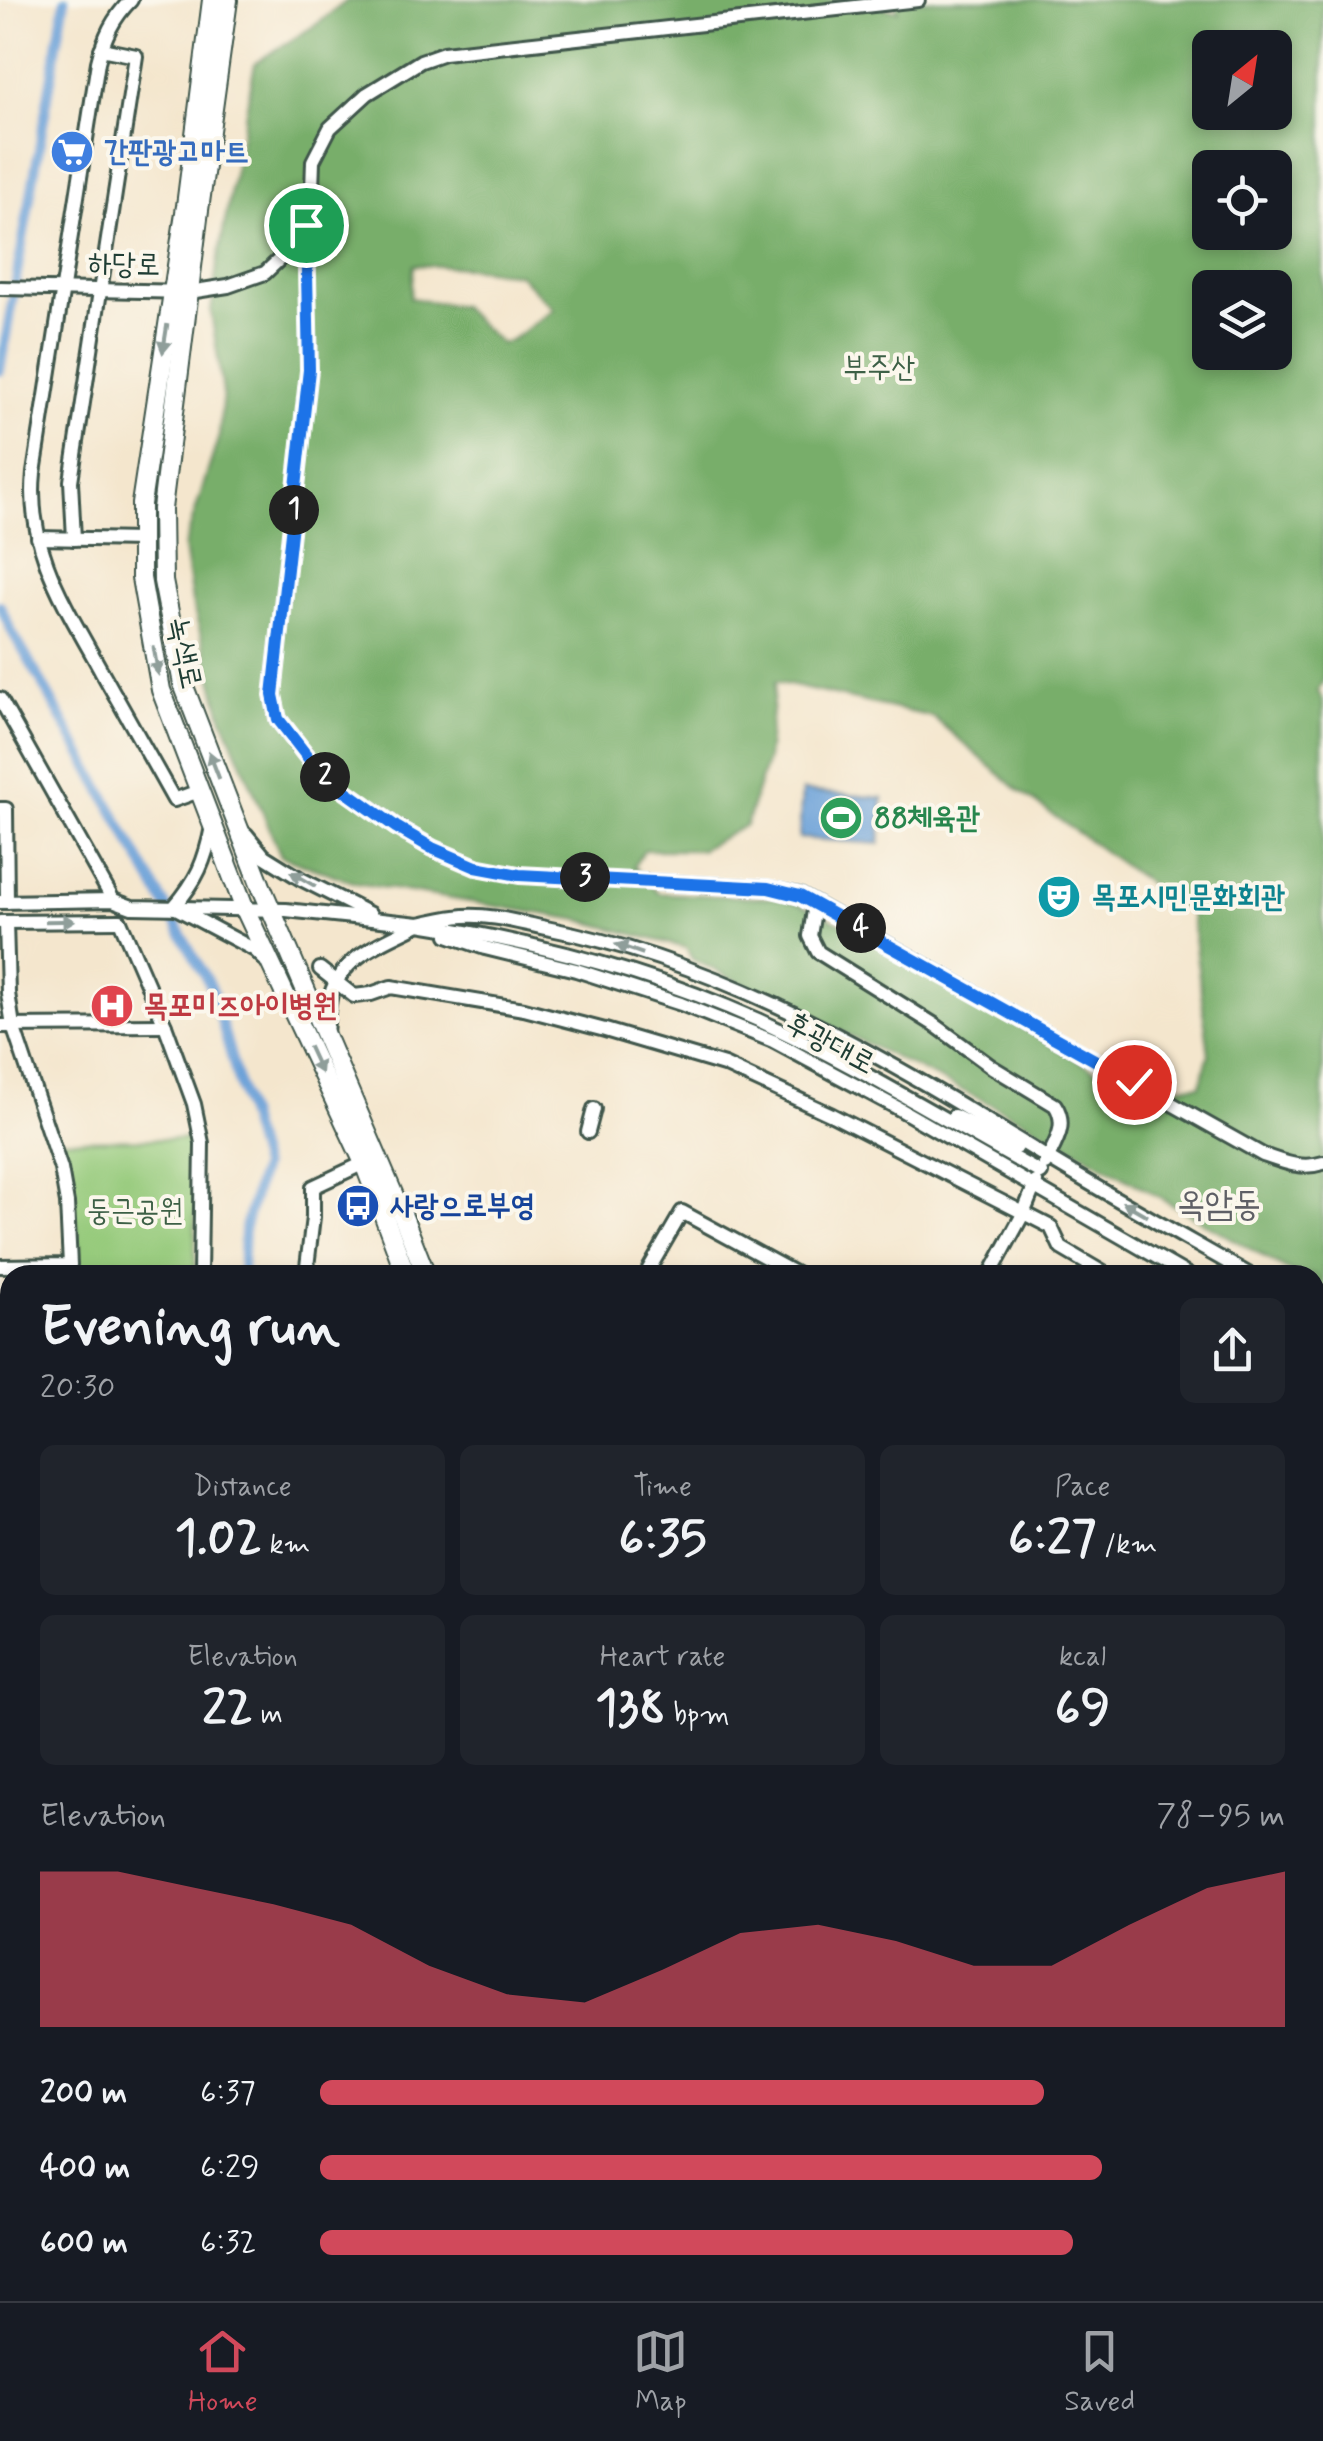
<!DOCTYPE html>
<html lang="en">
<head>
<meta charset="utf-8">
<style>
  :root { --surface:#171b24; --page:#20242c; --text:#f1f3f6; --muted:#9ea1a6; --line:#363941; --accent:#d1495b }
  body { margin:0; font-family:Mynerve,"Poor Story",sans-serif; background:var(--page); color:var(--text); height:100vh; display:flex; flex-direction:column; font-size:38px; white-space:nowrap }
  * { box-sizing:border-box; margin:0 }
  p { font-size:32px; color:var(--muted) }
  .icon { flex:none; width:55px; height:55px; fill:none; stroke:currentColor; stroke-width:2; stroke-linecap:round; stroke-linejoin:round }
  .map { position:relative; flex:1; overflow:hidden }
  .panel { position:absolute; left:0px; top:1265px; width:1325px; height:1038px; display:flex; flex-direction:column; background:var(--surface); border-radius:30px 30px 0 0; box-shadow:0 5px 15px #0003 }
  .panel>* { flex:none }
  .needle { width:65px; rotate:30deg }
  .tools { position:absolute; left:1192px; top:30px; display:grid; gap:20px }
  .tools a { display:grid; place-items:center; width:100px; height:100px; border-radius:15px; background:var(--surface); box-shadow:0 5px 15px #0003; font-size:50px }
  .pin { position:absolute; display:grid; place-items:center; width:85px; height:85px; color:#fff; margin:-42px; border:5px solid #fff; border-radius:50%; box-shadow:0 2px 10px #0007 }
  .km { position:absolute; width:50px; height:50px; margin:-25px; border-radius:50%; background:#222; color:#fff; font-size:28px; line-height:50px; text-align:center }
  .round { display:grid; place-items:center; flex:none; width:105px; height:105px; border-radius:15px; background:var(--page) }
  .head { display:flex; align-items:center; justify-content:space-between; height:170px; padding:0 40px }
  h1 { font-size:55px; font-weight:700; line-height:75px }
  .stats { display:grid; grid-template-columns:repeat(3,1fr); gap:15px; height:170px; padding:10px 40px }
  .stats div { display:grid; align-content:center; border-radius:15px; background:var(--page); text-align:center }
  .stats b { font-size:50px; font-weight:700 }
  .stats small { font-size:28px; font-weight:400 }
  .stats p { font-size:28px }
  .chart { height:280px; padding:20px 40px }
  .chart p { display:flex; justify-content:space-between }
  .chart svg { width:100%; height:180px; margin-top:10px; fill:var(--accent); opacity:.7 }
  ul { padding:0 40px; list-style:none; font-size:32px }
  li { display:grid; grid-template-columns:160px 120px 1fr; align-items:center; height:75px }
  li i { height:25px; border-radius:12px; background:var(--accent) }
  .tabs { display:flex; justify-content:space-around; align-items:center; height:140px; border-top:2px solid var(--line); background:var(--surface); font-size:28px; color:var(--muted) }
  .tabs a { display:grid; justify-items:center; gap:5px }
  .tabs .on { color:var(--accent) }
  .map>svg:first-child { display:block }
  .green { fill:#96ca7b; stroke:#5a8458; stroke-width:2.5 }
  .forest { fill:#78ae6b; stroke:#4c7650; stroke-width:2.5; fill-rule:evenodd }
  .water { fill:#6ba0d8; stroke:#456e86; stroke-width:2.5 }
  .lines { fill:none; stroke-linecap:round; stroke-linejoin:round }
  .canal { stroke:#6ba0d8; stroke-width:10 }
  .minor-casing { stroke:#3f564b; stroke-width:18 }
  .major-casing { stroke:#3f564b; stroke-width:22 }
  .minor { stroke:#fff; stroke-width:12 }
  .major { stroke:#fff; stroke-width:18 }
  .oneway { fill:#8f9e9a }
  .route-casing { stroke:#fff; stroke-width:20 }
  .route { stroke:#1a73e8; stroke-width:12 }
  .labels { text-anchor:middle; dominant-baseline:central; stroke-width:8; stroke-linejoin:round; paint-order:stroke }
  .shop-label { font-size:30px; font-weight:bold; fill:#366cbe; stroke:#fbf7ec; text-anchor:start }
  .street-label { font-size:30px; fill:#1f3d34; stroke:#fbf7ec }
  .park-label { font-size:30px; fill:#3d6046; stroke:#fbf7ec }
  .leisure-label { font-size:30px; font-weight:bold; fill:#27864d; stroke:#fbf7ec; text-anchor:start }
  .culture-label { font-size:30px; font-weight:bold; fill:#0d838f; stroke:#fbf7ec; text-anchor:start }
  .health-label { font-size:30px; font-weight:bold; fill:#be3a42; stroke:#fbf7ec; text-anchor:start }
  .transit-label { font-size:30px; font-weight:bold; fill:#164399; stroke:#fbf7ec; text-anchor:start }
  .quarter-label { font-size:35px; fill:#5f6066; stroke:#fbf7ec }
</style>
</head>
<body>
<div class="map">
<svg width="1323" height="2301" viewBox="0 0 1323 2301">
  <rect width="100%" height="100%" fill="#fbf7ec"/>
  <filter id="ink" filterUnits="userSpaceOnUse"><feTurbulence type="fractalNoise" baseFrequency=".01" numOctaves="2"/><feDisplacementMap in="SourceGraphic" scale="20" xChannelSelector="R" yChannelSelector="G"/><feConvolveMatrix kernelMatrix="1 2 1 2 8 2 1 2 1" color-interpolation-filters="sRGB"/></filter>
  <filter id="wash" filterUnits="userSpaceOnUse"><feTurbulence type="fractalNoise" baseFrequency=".0048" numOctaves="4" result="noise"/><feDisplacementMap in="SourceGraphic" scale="40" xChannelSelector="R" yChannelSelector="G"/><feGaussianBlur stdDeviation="2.25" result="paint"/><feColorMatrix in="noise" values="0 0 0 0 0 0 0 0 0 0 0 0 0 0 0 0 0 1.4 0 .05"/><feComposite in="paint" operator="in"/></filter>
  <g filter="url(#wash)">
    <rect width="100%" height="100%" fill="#f4e6cd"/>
    <g class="green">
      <path d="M195 1139V1275H59L77 1274 79 1245 70 1178 56 1140Z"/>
      <path d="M10 1595V1754H0V1600Z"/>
    </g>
    <g class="forest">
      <path d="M348 0H850L898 11 895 0H1323V680L1318 691 1323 702V1290L1315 1285V1275H1296L1029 1123 692 959 686 948 580 920 356 883 281 856 222 716 192 602 184 547 219 436 223 392 211 312 217 264 255 63 317 24ZM1210 48H1275V112H1210ZM1210 168H1275V232H1210ZM414 265 463 267 519 274 554 309 513 339 501 344 460 306 410 298ZM1210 288H1275V352H1210ZM775 682 933 717 1018 790 1191 914 1209 1054 1200 1085 1171 1087 1161 1108 842 924 799 904 777 898 658 893 634 866 644 850H700L746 825 767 759Z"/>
      <path d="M1323 1586V2156L1315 2174V1600Z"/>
      <path d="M750 2293H1263L1261 2301H757Z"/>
    </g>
    <path class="water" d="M802 791 883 798 880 844 799 838Z"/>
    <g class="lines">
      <g class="canal">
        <path d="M0 371 65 0"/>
        <path d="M0 605 12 632 42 683 212 989 262 1167 244 1231 242 1275"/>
      </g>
    </g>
  </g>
  <g filter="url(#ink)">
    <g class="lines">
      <g class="minor-casing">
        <g id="minor">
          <path d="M131 0C113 18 104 37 98 62L34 473C26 549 67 608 102 672 126 714 150 757 174 800L199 791"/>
          <path d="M918 0 444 53 421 61 367 94 330 128 313 161 312 190 306 225 309 370 273 695 278 719 320 773 397 827 432 848 476 867 519 875 767 888 800 895 1263 1155C1284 1162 1301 1170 1323 1163"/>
          <path d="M0 288 189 292 228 286 265 273 284 255 306 225"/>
          <path d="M38 538 141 540"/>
          <path d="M74 539 71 481 136 56 101 49"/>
          <path d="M0 699 113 900"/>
          <path d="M0 809H6L7 902"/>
          <path d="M212 827C205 862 197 880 174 907L255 950 264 959"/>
          <path d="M246 834 264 856 301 879 370 914"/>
          <path d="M0 902 113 900 132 907 286 910 419 924"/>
          <path d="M815 904 810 936 818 952 935 1025 992 1067 1055 1105C1069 1126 1054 1144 1045 1164"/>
          <path d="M120 921 165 1025 194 1104 202 1143 200 1275"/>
          <path d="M0 922 120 921"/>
          <path d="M448 935 485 948 576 970 681 1004 773 1041 896 1107 1188 1275"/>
          <path d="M320 969 354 996 371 994 391 987 524 1009 605 1030 724 1065 832 1115 1051 1227 1061 1248 1107 1275"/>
          <path d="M0 1026 165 1025"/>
          <path d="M326 1034C327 1021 328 1006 331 994 343 955 385 942 417 925"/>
          <path d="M954 1116 1017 1147"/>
          <path d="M588 1132 594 1109"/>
          <path d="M1041 1173C947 1122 855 1064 758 1020 650 972 536 942 419 924 434 921 449 917 464 916 491 914 520 923 546 928 728 963 891 1061 1046 1157 1113 1198 1182 1236 1250 1275"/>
          <path d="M0 1266 70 1265 67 1203 61 1169 13 1026 8 993 6 922"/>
          <path d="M306 1275 313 1217V1187L364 1163"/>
          <path d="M648 1275 649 1269 682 1212 798 1275"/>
          <path d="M990 1275 1023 1214 1036 1182"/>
          <path d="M1315 1313 1323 1317"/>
          <path d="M1315 1348 1323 1353"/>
          <path d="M0 1349 10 1351"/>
          <path d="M1315 1397 1323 1402"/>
          <path d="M0 1413 10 1416"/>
          <path d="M0 1468H10"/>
          <path d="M0 1528 10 1525"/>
          <path d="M0 1585 10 1583"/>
          <path d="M0 1831H10"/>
          <path d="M0 2089H10"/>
          <path d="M0 2192 10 2193"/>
          <path d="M211 2301V2292"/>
          <path d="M689 2301 693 2292"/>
        </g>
      </g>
      <g class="major-casing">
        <g id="major">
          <path d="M212 0 186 206 141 504V578L161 690 244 907 364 1163 406 1275"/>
          <path d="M228 0 199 210 162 509 163 581 183 684 261 886 404 1219 426 1275"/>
          <path d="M420 2292 427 2301"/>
          <path d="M452 2292V2301"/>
          <path d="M554 2292 567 2301"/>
        </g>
      </g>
      <use href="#minor" class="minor"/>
      <use href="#major" class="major"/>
    </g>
    <defs><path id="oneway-solid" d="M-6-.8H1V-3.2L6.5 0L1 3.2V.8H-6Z" transform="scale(2.5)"/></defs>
    <g class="oneway">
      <use href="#oneway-solid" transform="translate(165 339) rotate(99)"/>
      <use href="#oneway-solid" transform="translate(156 661) rotate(80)"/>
      <use href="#oneway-solid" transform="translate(214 765) rotate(-111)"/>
      <use href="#oneway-solid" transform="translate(303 879) rotate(-150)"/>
      <use href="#oneway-solid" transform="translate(60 921) rotate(-1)"/>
      <use href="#oneway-solid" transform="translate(629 949) rotate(-161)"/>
      <use href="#oneway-solid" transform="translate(315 1060) rotate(65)"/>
      <use href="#oneway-solid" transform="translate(1135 1209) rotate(-150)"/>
    </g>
  </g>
  <g class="lines" filter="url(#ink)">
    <g class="route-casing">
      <path id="route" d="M306 225 309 370 273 695 278 719 320 773 396 827 432 848 476 867 519 875 768 888 800 896 1134 1082"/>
    </g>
    <use href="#route" class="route"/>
  </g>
  <defs>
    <g id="supermarket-disc" transform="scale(2.25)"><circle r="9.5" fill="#3f7fe0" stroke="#fbf7ec"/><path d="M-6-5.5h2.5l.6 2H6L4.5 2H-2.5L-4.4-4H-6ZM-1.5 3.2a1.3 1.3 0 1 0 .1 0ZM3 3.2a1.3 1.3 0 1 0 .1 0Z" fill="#fff"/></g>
    <g id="stadium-disc" transform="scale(2.25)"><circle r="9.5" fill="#2e9e5b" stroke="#fbf7ec"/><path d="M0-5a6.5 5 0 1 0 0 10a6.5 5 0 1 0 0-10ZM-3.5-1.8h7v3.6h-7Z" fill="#fff"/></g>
    <g id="theatre-disc" transform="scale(2.25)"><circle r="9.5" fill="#0f9aa8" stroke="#fbf7ec"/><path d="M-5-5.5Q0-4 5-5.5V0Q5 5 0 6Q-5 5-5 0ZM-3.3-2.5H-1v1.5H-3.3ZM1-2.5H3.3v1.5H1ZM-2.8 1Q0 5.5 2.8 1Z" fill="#fff"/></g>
    <g id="hospital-disc" transform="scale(2.25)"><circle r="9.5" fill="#e0444e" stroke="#fbf7ec"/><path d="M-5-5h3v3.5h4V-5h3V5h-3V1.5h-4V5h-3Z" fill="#fff"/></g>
    <g id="bus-disc" transform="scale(2.25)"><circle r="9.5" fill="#1a4fb4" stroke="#fbf7ec"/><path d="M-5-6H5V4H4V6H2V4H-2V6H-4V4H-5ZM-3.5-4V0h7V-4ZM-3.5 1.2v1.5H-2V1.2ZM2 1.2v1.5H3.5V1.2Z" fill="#fff"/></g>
  </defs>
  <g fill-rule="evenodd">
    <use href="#supermarket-disc" x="72" y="152"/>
    <use href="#stadium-disc" x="841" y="818"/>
    <use href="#theatre-disc" x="1059" y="897"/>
    <use href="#hospital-disc" x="112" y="1006"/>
    <use href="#bus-disc" x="358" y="1206"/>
  </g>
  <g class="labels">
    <g class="shop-label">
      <text x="104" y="152">간판광고마트</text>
    </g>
    <g class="street-label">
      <text transform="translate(124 265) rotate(1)">하당로</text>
      <text transform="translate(184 653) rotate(78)">녹색로</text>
      <text transform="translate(830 1044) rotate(28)">후광대로</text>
    </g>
    <g class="park-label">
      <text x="879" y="368">부주산</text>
      <text x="135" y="1211">둥근공원</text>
    </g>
    <g class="leisure-label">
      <text x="874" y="818">88체육관</text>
    </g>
    <g class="culture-label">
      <text x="1092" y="897">목포시민문화회관</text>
    </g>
    <g class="health-label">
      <text x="144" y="1006">목포미즈아이병원</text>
    </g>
    <g class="transit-label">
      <text x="390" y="1206">사랑으로부영</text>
    </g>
    <g class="quarter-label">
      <text x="1219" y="1205">옥암동</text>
    </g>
  </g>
</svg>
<div class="tools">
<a><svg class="needle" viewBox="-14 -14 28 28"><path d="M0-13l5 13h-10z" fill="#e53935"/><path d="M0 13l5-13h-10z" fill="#9ea1a6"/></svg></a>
<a><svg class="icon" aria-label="locate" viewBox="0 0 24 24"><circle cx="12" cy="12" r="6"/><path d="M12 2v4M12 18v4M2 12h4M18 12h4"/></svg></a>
<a><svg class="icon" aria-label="layers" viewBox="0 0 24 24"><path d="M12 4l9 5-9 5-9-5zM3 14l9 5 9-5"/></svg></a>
</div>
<div class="pin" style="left:306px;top:225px;background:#1e9e55"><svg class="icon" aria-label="arrive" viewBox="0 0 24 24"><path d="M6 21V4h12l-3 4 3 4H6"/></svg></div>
<div class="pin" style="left:1134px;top:1082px;background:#d93025"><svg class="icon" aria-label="check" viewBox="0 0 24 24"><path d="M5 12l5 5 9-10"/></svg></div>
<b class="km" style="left:294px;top:510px">1</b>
<b class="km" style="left:325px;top:777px">2</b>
<b class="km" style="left:585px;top:877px">3</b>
<b class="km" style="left:861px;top:928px">4</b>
<section class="panel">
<div class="head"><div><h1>Evening run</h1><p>20:30</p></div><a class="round"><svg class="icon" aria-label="share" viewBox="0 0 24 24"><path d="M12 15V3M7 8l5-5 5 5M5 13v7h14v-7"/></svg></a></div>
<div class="stats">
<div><p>Distance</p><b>1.02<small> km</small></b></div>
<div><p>Time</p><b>6:35</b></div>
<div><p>Pace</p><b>6:27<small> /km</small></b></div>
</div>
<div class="stats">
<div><p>Elevation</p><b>22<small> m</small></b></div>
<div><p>Heart rate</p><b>138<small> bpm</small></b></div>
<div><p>kcal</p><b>69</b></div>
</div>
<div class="chart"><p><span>Elevation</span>78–95 m</p>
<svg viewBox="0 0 160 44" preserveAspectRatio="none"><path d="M0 44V6L10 6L20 10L30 14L40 19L50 29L60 36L70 38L80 30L90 21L100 19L110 23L120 29L130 29L140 19L150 10L160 6V44z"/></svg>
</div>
<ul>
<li><b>200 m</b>6:37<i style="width:75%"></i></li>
<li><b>400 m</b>6:29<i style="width:81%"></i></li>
<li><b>600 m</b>6:32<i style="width:78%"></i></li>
</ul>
</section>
</div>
<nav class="tabs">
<a class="on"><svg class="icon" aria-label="home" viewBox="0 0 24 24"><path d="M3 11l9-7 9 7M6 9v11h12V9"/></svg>Home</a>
<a><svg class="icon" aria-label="map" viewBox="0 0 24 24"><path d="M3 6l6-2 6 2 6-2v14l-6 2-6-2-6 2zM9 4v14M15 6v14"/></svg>Map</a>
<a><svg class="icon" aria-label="saved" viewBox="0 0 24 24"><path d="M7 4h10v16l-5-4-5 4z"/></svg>Saved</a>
</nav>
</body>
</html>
